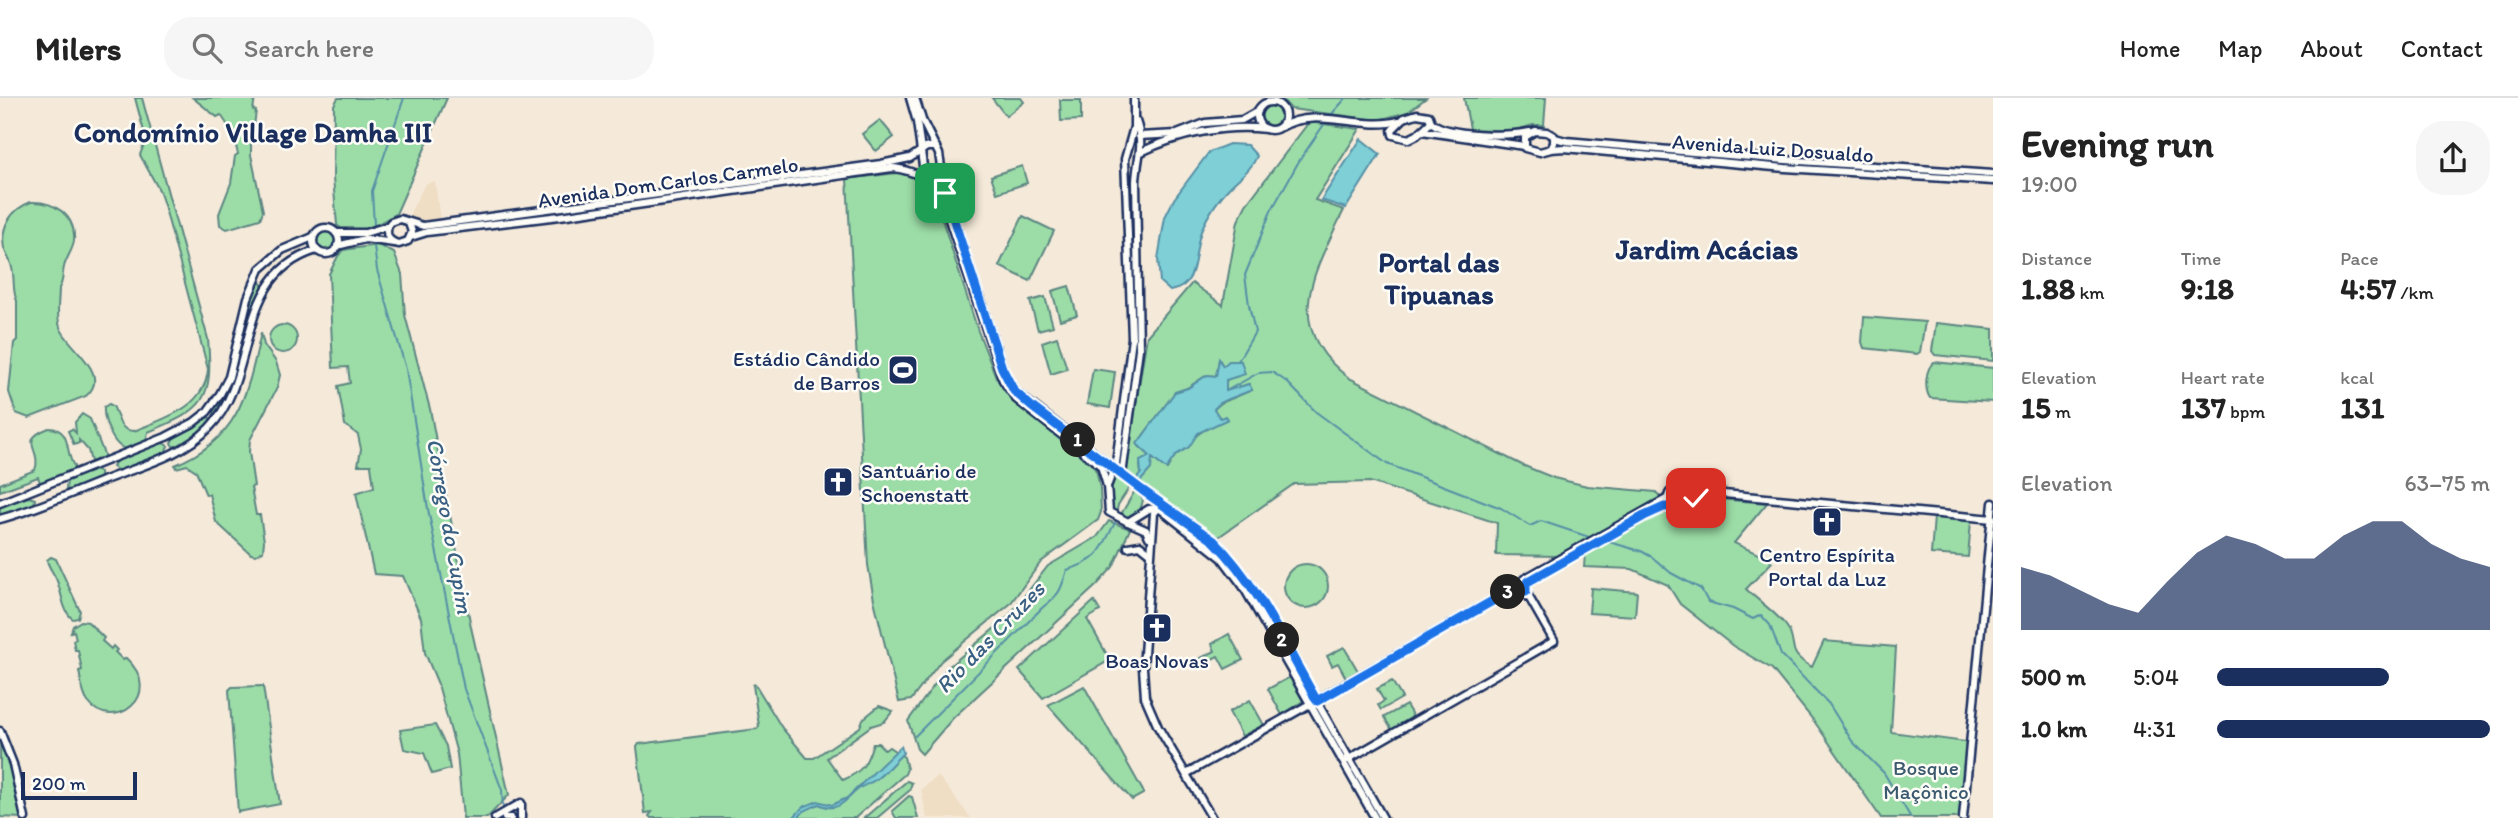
<!DOCTYPE html>
<html lang="en">
<head>
<meta charset="utf-8">
<style>
  :root { --surface:#fff; --page:#f6f6f6; --text:#222; --muted:#767676; --line:#e0e0e0; --accent:#1b2f5e }
  body { margin:0; font-family:Itim,sans-serif; background:var(--page); color:var(--text); height:100vh; display:flex; flex-direction:column; font-size:26px; white-space:nowrap }
  * { box-sizing:border-box; margin:0 }
  p { font-size:23px; color:var(--muted) }
  .icon { flex:none; width:38px; height:38px; fill:none; stroke:currentColor; stroke-width:2; stroke-linecap:round; stroke-linejoin:round }
  .map { position:relative; flex:1; overflow:hidden }
  .side { display:flex; flex-direction:column; background:var(--surface); width:525px }
  .side>* { flex:none }
  .scale { position:absolute; left:21px; bottom:18px; width:116px; box-sizing:border-box; padding-left:7px; border:4px solid #1b2f5e; border-top:0; font-size:19px; line-height:24px; white-space:nowrap; color:#1b2f5e; -webkit-text-stroke:5px #fdfcf7; paint-order:stroke }
  .pin { position:absolute; display:grid; place-items:center; width:60px; height:60px; color:#fff; margin:-30px; border-radius:14px; box-shadow:0 4px 10px #0006 }
  .km { position:absolute; width:35px; height:35px; margin:-18px; border-radius:50%; background:#222; color:#fff; font-size:19px; line-height:35px; text-align:center }
  .round { display:grid; place-items:center; flex:none; width:74px; height:74px; border-radius:28px; background:var(--page) }
  .summary { display:flex; align-items:center; justify-content:space-between; height:119px; padding:0 28px }
  h1 { font-size:38px; font-weight:800; line-height:52px }
  .metrics { display:grid; grid-template-columns:repeat(3,1fr); gap:10px; height:119px; padding:7px 28px }
  .metrics div { display:grid; align-content:center }
  .metrics b { font-size:30px; font-weight:800 }
  .metrics small { font-size:19px; font-weight:400 }
  .metrics p { font-size:19px }
  .chart { height:196px; padding:14px 28px }
  .chart p { display:flex; justify-content:space-between }
  .chart svg { width:100%; height:126px; margin-top:7px; fill:var(--accent); opacity:.7 }
  ul { padding:0 28px; list-style:none; font-size:23px }
  li { display:grid; grid-template-columns:112px 84px 1fr; align-items:center; height:52px }
  li i { height:18px; border-radius:9px; background:var(--accent) }
  header { display:flex; align-items:center; gap:42px; box-sizing:border-box; height:98px; padding:0 35px; background:var(--surface); border-bottom:2px solid var(--line) }
  header strong { font-size:33px }
  nav { display:flex; gap:38px; margin-inline-start:auto; font-size:24px }
  .search { width:490px; height:63px; background:var(--page); display:flex; align-items:center; gap:18px; box-sizing:border-box; padding:0 24px; border-radius:28px; color:var(--muted); font-size:26px }
  main { display:flex; flex:1; min-height:0 }
  .map>svg:first-child { display:block }
  .built { fill:#efddc4 }
  .green { fill:#9cdda7; stroke:#5c8682; stroke-width:2 }
  .water { fill:#7ecfd6; stroke:#568fa6; stroke-width:2 }
  .lines { fill:none; stroke-linecap:round; stroke-linejoin:round }
  .stream { stroke:#568fa6; stroke-width:2 }
  .secondary-casing { stroke:#1b2f5e; stroke-width:11 }
  .secondary { stroke:#fdfcf7; stroke-width:6 }
  .route-casing { stroke:#fff; stroke-width:14 }
  .route { stroke:#1a73e8; stroke-width:9 }
  .labels { text-anchor:middle; dominant-baseline:central; stroke-width:5; stroke-linejoin:round; paint-order:stroke }
  .street-label { font-size:21px; fill:#1b2f5e; stroke:#fdfcf7 }
  .poi-label { font-size:21px; fill:#1b2f5e; stroke:#fdfcf7 }
  .park-label { font-size:21px; fill:#3b5a70; stroke:#fdfcf7 }
  .water-label { font-size:23px; font-style:italic; fill:#395f82; stroke:#fdfcf7 }
  .district-label { font-size:28px; font-weight:bold; fill:#1b2f5e; stroke:#fdfcf7 }
</style>
</head>
<body>
<header>
<strong>Milers</strong>
<div class="search"><svg class="icon" aria-label="search" viewBox="0 0 24 24"><circle cx="10" cy="10" r="6"/><path d="M15 15l6 6"/></svg>Search here</div>
<nav><a>Home</a><a>Map</a><a>About</a><a>Contact</a></nav>
</header>
<main>
<div class="map">
<svg width="1993" height="720" viewBox="0 0 1993 720">
  <rect width="100%" height="100%" fill="#f5ead9"/>
  <filter id="ink" filterUnits="userSpaceOnUse"><feTurbulence type="fractalNoise" baseFrequency=".0143" numOctaves="2"/><feDisplacementMap in="SourceGraphic" scale="14" xChannelSelector="R" yChannelSelector="G"/><feConvolveMatrix kernelMatrix="1 2 1 2 8 2 1 2 1" color-interpolation-filters="sRGB"/></filter>
  <g filter="url(#ink)">
    <g class="built">
      <path d="M435 83 440 123H415L410 118 411 113 425 86Z"/>
      <path d="M938 678 971 720H927L921 691Z"/>
    </g>
    <g class="green">
      <path d="M135 0H142L208 241C213 302 206 311 148 334L146 343C140 346 135 350 129 351 113 352 103 321 104 309L109 306 113 308C119 319 118 333 134 333 165 320 205 310 208 271L165 110 159 92 140 57 146 41Z"/>
      <path d="M193 0H255L253 12 256 13 254 28H250V40L251 41V57L263 113 260 121 227 131 220 127 219 116 231 85 235 58 238 56C235 41 230 29 221 17L217 19Z"/>
      <path d="M338 0H447L396 116 367 132H343L337 127 333 80 334 7Z"/>
      <path d="M992 0H1021L1024 4 1006 18Z"/>
      <path d="M1281 0H1426L1408 14 1378 22 1291 11Z"/>
      <path d="M1464 0H1546L1544 27H1533L1513 33 1470 31Z"/>
      <path d="M1060 2H1081V22L1061 23Z"/>
      <circle cx="1271" cy="18" r="11"/>
      <path d="M880 22 894 39 876 53 862 36Z"/>
      <path d="M1309 24 1360 31 1315 102 1344 112C1314 174 1280 229 1349 280L1522 367 1554 380 1587 388 1656 394 1660 399 1659 402 1557 458 1496 457 1497 425 1370 384 1294 386 1217 440 1138 386 1152 360 1167 371C1177 349 1205 328 1227 321L1220 320 1213 312 1221 305 1252 292 1248 286 1226 294 1224 288 1235 265 1223 268 1219 262 1216 278 1207 277 1187 290 1175 294 1137 346 1150 358 1140 367 1141 375 1135 383 1125 374 1147 238 1192 185 1223 207 1238 123 1246 107Z"/>
      <path d="M1022 68 1027 85 997 95 991 78Z"/>
      <path d="M897 75 907 76 926 89 940 115 978 233 996 279 1004 292 1051 334 1091 363 1097 375 1100 390 1101 414 1098 422 1041 464 1010 506 941 563 911 602 899 604 874 502 868 467 847 81Z"/>
      <path d="M31 104C54 103 76 117 74 143 73 152 66 160 64 169 62 176 64 183 59 190 59 201 56 218 60 229 66 248 113 275 86 298L29 320 16 315 9 294 14 245 17 242V203C12 193 15 181 12 170 11 163 6 157 4 150 0 128 12 111 31 104Z"/>
      <path d="M1023 118 1054 133 1030 183 999 168Z"/>
      <circle cx="326" cy="143" r="11"/>
      <path d="M378 147 394 155 402 176 405 217 430 311 471 529 509 697 487 720H463L457 656 438 586 425 555 421 520 403 478 374 476 356 395 374 389 371 367H358L361 351 358 337 345 327 338 288 350 285 348 269 333 270 329 176 338 158 343 152Z"/>
      <path d="M257 185H261L263 190 247 225 231 291 215 317 212 312 227 289Z"/>
      <path d="M1069 188 1077 217 1060 222 1052 193Z"/>
      <path d="M1045 199 1053 228 1038 232 1030 203Z"/>
      <path d="M1864 219 1925 224 1920 254 1917 256 1864 250 1862 244Z"/>
      <path d="M1936 225 1993 231V263L1935 257 1932 253Z"/>
      <circle cx="283" cy="241" r="14"/>
      <path d="M261 235 264 247 276 264 280 277 277 290 250 342 249 354 254 388 251 389 256 417H260L264 443 263 453 256 457 251 456 216 424 209 396 206 397 196 373 187 367 176 370 175 367C239 341 247 297 261 235Z"/>
      <path d="M1057 239 1067 271 1051 276 1042 244Z"/>
      <path d="M1934 264 1993 270V304L1930 300C1924 291 1925 271 1934 264Z"/>
      <path d="M1093 271 1115 274 1110 310 1087 306Z"/>
      <path d="M82 316 90 321 104 356V361L96 365 91 364 88 352 79 342V345L74 347 68 333 72 331 76 335 75 324Z"/>
      <path d="M204 319 210 320 211 324 190 343 179 349 173 348 171 345 174 339Z"/>
      <path d="M49 330C73 331 64 354 74 368V373L41 387 38 379 0 393V386L35 372C43 351 16 343 49 330Z"/>
      <path d="M161 344 168 348 165 355 119 373 113 369 116 362Z"/>
      <path d="M93 372 100 374V379L97 382 70 392 66 391 67 383Z"/>
      <path d="M1113 377H1117L1131 387 1118 407 1116 417 1110 414V380Z"/>
      <path d="M1136 391 1143 402C1140 416 1135 423 1120 418Z"/>
      <path d="M29 399 35 401 34 408 0 419V408Z"/>
      <path d="M1706 400 1767 405 1734 445 1769 461 1772 464 1746 491C1757 502 1779 517 1787 529 1798 546 1785 555 1812 569L1824 543 1896 549 1891 634 1966 644 1959 720H1881L1814 623 1772 571 1733 548 1680 506 1668 487 1632 471 1584 469 1585 456 1652 417 1662 412H1685Z"/>
      <path d="M1934 419 1971 423 1968 459 1931 456Z"/>
      <path d="M1109 423 1130 431 1113 469 1097 487 953 620 922 656 917 651 908 623 946 571 1007 520 1048 468 1097 439Z"/>
      <path d="M51 459 56 461 80 513 78 520 73 521C63 515 62 495 57 483 54 475 48 469 47 462Z"/>
      <circle cx="1306" cy="488" r="22"/>
      <path d="M1591 490 1637 494 1635 518 1589 515Z"/>
      <path d="M1094 503 1100 513 1087 521 1110 562 1043 600 1019 572Z"/>
      <path d="M81 523 88 524 104 540 102 543 111 551 113 548 117 552 115 554 123 562 126 560C167 598 112 636 88 604 82 596 81 583 79 573L82 572 78 552H75L73 542 76 541 74 533 71 534 73 528Z"/>
      <path d="M1229 536 1243 562 1225 571 1218 558 1202 566 1199 561 1215 553 1212 546Z"/>
      <path d="M1344 549 1358 573 1346 580 1338 565 1332 568 1327 558Z"/>
      <path d="M1290 579 1303 603 1282 617 1268 591Z"/>
      <path d="M1392 583 1402 600 1381 612 1378 607 1384 603 1377 591Z"/>
      <path d="M755 586 782 630 807 660H814L860 629 863 621 879 608 893 613 884 624 871 628 827 660 843 682C864 673 867 664 873 645H878L885 652 889 649 904 659 907 671 905 676 855 720H651L649 718 652 714 645 715 637 649 639 646 757 631 759 628 753 587Z"/>
      <path d="M263 588 280 706 238 714 229 592 232 589Z"/>
      <path d="M1084 588 1143 693V696L1132 702 1048 607Z"/>
      <path d="M1250 602 1264 627 1242 638 1229 614Z"/>
      <path d="M1406 607 1412 617 1411 621 1392 632 1384 619Z"/>
      <path d="M435 627 446 648 450 671 432 676 424 655 404 651 400 632Z"/>
      <path d="M0 645 10 667 22 720 0 719Z"/>
      <path d="M907 683 912 685 909 693 877 720H864Z"/>
      <path d="M909 698 912 699 918 720H896L892 713Z"/>
    </g>
    <g class="water">
      <path d="M1361 41 1380 56 1346 110 1321 102Z"/>
      <path d="M1229 46 1247 47 1257 58C1251 73 1239 79 1229 90 1219 100 1207 118 1202 131 1192 153 1201 188 1170 193L1160 184 1158 161 1165 119 1174 101 1209 54Z"/>
      <path d="M1219 261 1223 268 1229 263H1241L1245 276 1226 282V293L1249 286 1252 292 1221 304 1214 311 1220 320 1226 318 1228 321 1198 335 1189 349 1176 357 1166 371 1152 360 1151 371 1138 386 1135 383 1141 375 1140 363 1150 358 1137 346 1175 294 1188 290 1207 277 1216 278Z"/>
      <path d="M901 648 903 655C894 664 885 675 875 682 869 686 861 688 856 693 844 704 837 715 819 706L804 713 798 720H793L803 709 818 703 832 707 847 700Z"/>
    </g>
    <g class="lines">
      <g class="stream">
        <path d="M1330 18 1346 0"/>
        <path d="M374 127 372 93 404 0"/>
        <path d="M374 148 377 172 406 271 428 411 464 591 502 692 503 710"/>
        <path d="M1238 263 1255 234 1249 207 1245 177 1271 113 1299 63 1327 22"/>
        <path d="M1226 293 1258 275 1272 274 1287 284 1316 314 1387 366 1501 410 1530 428 1541 423 1592 440"/>
        <path d="M1598 441 1641 453 1652 459 1671 475 1701 491 1708 504 1733 511 1753 521 1761 517 1770 527 1781 557 1829 606 1852 643 1884 675 1911 720"/>
        <path d="M915 638 1043 509C1060 496 1061 492 1067 472 1102 462 1101 450 1117 421"/>
      </g>
      <g class="secondary-casing">
        <g id="secondary">
          <path d="M910 0 917 24 923 68 943 103 1003 282 1016 301 1101 368 1107 388 1109 414 1128 424 1149 411 1159 410 1222 460 1243 488 1375 720"/>
          <path d="M915 0 922 22 939 56 945 95 1004 274"/>
          <circle cx="1271" cy="18" r="14"/>
          <path d="M1417 16 1429 18 1431 24 1417 37 1409 41 1393 37 1392 32 1404 20Z"/>
          <path d="M1431 24C1448 39 1508 38 1530 34"/>
          <path d="M1281 29C1316 8 1361 33 1399 23"/>
          <path d="M1422 33 1524 48"/>
          <path d="M1535 33 1547 34 1554 38V45L1551 51 1540 54 1525 50V39Z"/>
          <path d="M1139 38 1177 36 1205 25 1242 22 1258 13"/>
          <path d="M1555 40 1566 43 1785 62 1993 76"/>
          <path d="M1551 51 1564 50 1785 70 1993 83"/>
          <path d="M1141 54C1178 36 1225 26 1266 31"/>
          <path d="M409 125 412 134 408 143 399 146C389 144 385 138 388 128L391 124 400 121 423 128 881 66 910 60 927 49H936"/>
          <circle cx="326" cy="143" r="13"/>
          <path d="M336 135H365L388 128"/>
          <path d="M411 139 427 134 560 118 892 70C908 70 920 81 936 79L941 74"/>
          <path d="M337 148 365 141 394 145"/>
          <path d="M1017 295 1142 392 1215 443 1248 483 1383 720"/>
          <path d="M1122 377 1139 251 1136 84C1137 58 1145 49 1136 23"/>
          <path d="M1108 386 1116 365 1132 240 1125 61 1134 29V0"/>
          <circle cx="1677" cy="400" r="9"/>
          <path d="M1681 392 1993 421"/>
          <path d="M0 405 166 339 193 325 207 314 220 296 229 279 248 200 260 171 282 152 313 139"/>
          <path d="M1686 405 1708 396"/>
          <path d="M1159 410 1154 415 1143 570 1145 599 1158 629 1212 720"/>
          <path d="M1642 419 1657 411 1674 409"/>
          <path d="M0 421C34 412 67 397 100 384 136 369 181 359 209 330 261 277 231 178 317 152"/>
          <path d="M1128 424 1146 432 1149 439"/>
          <path d="M1128 449 1140 447 1150 455"/>
          <path d="M0 633 13 666 25 720"/>
          <path d="M1347 662 1554 543 1526 494 1517 489"/>
          <path d="M1186 676 1517 489 1524 481 1668 400"/>
          <path d="M495 720 521 705V720"/>
          <path d="M505 720H511"/>
          <path d="M1963 720 1993 405"/>
        </g>
      </g>
      <use href="#secondary" class="secondary"/>
    </g>
  </g>
  <g class="lines" filter="url(#ink)">
    <g class="route-casing">
      <path id="route" d="M945 95 1002 270 1014 293 1032 309 1142 392 1214 443C1259 488 1286 549 1317 603L1517 489 1526 494V486L1529 483 1644 418 1664 409H1680L1696 400"/>
    </g>
    <use href="#route" class="route"/>
  </g>
  <defs>
    <g id="stadium-square" transform="scale(1.575)"><rect x="-9" y="-9" width="18" height="18" rx="4" fill="#1b2f5e" stroke="#fdfcf7"/><path d="M0-5a6.5 5 0 1 0 0 10a6.5 5 0 1 0 0-10ZM-3.5-1.8h7v3.6h-7Z" fill="#fff"/></g>
    <g id="church-square" transform="scale(1.575)"><rect x="-9" y="-9" width="18" height="18" rx="4" fill="#1b2f5e" stroke="#fdfcf7"/><path d="M-1.2-6h2.4v3.5h3.3v2.4h-3.3V6h-2.4V-.1h-3.3v-2.4h3.3Z" fill="#fff"/></g>
  </defs>
  <g fill-rule="evenodd">
    <use href="#stadium-square" x="903" y="272"/>
    <use href="#church-square" x="838" y="384"/>
    <use href="#church-square" x="1827" y="424"/>
    <use href="#church-square" x="1157" y="530"/>
  </g>
  <g class="labels">
    <g class="street-label">
      <text transform="translate(1773 50) rotate(4)">Avenida Luiz Dosualdo</text>
      <text transform="translate(668 84) rotate(-8)">Avenida Dom Carlos Carmelo</text>
    </g>
    <g class="poi-label">
      <text x="880" y="260" text-anchor="end">Estádio Cândido<tspan x="880" dy="24">de Barros</tspan></text>
      <text x="861" y="372" text-anchor="start">Santuário de<tspan x="861" dy="24">Schoenstatt</tspan></text>
      <text x="1827" y="456">Centro Espírita<tspan x="1827" dy="24">Portal da Luz</tspan></text>
      <text x="1157" y="562">Boas Novas</text>
    </g>
    <g class="park-label">
      <text x="1926" y="669">Bosque<tspan x="1926" dy="24">Maçônico</tspan></text>
    </g>
    <g class="water-label">
      <text transform="translate(450 428) rotate(80)">Córrego do Cupim</text>
      <text transform="translate(990 539) rotate(-46)">Rio das Cruzes</text>
    </g>
    <g class="district-label">
      <text x="253" y="34">Condomínio Village Damha III</text>
      <text x="1707" y="151">Jardim Acácias</text>
      <text x="1439" y="164">Portal das<tspan x="1439" dy="32">Tipuanas</tspan></text>
    </g>
  </g>
</svg>
<div class="scale">200 m</div>
<div class="pin" style="left:945px;top:95px;background:#1e9e55"><svg class="icon" aria-label="arrive" viewBox="0 0 24 24"><path d="M6 21V4h12l-3 4 3 4H6"/></svg></div>
<div class="pin" style="left:1696px;top:400px;background:#d93025"><svg class="icon" aria-label="check" viewBox="0 0 24 24"><path d="M5 12l5 5 9-10"/></svg></div>
<b class="km" style="left:1078px;top:342px">1</b>
<b class="km" style="left:1282px;top:542px">2</b>
<b class="km" style="left:1508px;top:494px">3</b>
</div>
<section class="side">
<div class="summary"><div><h1>Evening run</h1><p>19:00</p></div><a class="round"><svg class="icon" aria-label="share" viewBox="0 0 24 24"><path d="M12 15V3M7 8l5-5 5 5M5 13v7h14v-7"/></svg></a></div>
<div class="metrics">
<div><p>Distance</p><b>1.88<small> km</small></b></div>
<div><p>Time</p><b>9:18</b></div>
<div><p>Pace</p><b>4:57<small> /km</small></b></div>
</div>
<div class="metrics">
<div><p>Elevation</p><b>15<small> m</small></b></div>
<div><p>Heart rate</p><b>137<small> bpm</small></b></div>
<div><p>kcal</p><b>131</b></div>
</div>
<div class="chart"><p><span>Elevation</span>63–75 m</p>
<svg viewBox="0 0 160 44" preserveAspectRatio="none"><path d="M0 44V22L10 25L20 30L30 35L40 38L50 27L60 17L70 11L80 14L90 19L100 19L110 11L120 6L130 6L140 14L150 19L160 22V44z"/></svg>
</div>
<ul>
<li><b>500 m</b>5:04<i style="width:63%"></i></li>
<li><b>1.0 km</b>4:31<i style="width:100%"></i></li>
</ul>
</section>
</main>
</body>
</html>
